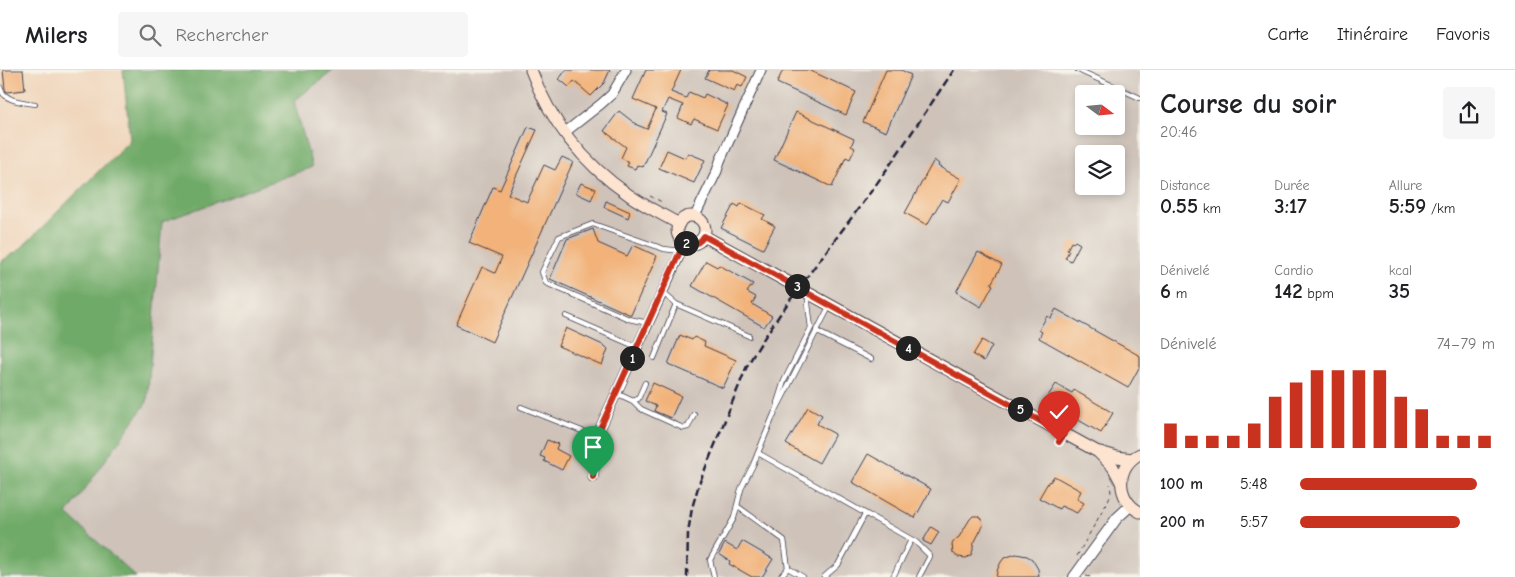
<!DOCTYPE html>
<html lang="fr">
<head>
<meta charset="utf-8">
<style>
  :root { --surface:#fff; --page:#f6f6f6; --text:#202124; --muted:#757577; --line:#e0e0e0; --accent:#c8321e }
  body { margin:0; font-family:"Comic Neue",sans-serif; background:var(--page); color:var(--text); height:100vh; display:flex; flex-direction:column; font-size:19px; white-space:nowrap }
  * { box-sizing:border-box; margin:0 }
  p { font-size:16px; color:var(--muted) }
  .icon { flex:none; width:28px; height:28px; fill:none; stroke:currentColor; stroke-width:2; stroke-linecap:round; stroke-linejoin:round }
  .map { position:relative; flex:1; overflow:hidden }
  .side { display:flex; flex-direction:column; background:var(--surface); width:375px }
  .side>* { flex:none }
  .needle { width:32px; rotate:106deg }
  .buttons { position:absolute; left:1075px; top:15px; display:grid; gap:10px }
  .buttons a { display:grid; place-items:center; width:50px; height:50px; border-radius:5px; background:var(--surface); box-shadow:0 2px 8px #0003; font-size:25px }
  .pin { position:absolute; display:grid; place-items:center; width:42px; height:42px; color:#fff; margin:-51px -21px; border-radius:50% 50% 50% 0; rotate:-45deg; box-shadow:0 0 5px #0007 }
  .pin .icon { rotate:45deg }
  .km { position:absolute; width:25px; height:25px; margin:-12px; border-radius:50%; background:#222; color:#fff; font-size:14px; line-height:25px; text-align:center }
  .round { display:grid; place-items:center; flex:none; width:52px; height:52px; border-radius:5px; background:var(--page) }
  .headline { display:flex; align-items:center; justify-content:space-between; height:85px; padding:0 20px }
  h1 { font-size:28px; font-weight:600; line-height:38px }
  .figures { display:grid; grid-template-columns:repeat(3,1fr); gap:8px; height:85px; padding:5px 20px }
  .figures div { display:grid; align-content:center }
  .figures b { font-size:21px; font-weight:600 }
  .figures small { font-size:14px; font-weight:400 }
  .figures p { font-size:14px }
  .chart { height:140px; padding:10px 20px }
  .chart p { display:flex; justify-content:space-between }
  .chart svg { width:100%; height:90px; margin-top:5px; stroke:var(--accent); stroke-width:6 }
  ul { padding:0 20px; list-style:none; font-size:16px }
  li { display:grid; grid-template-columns:80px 60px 1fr; align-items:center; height:38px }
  li i { height:12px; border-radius:6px; background:var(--accent) }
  header { display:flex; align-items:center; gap:30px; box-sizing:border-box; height:70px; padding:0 25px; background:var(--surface); border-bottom:1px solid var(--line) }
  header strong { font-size:24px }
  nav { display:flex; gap:28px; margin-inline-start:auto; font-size:18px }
  .search { width:350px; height:45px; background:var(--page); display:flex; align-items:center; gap:12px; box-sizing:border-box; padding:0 18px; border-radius:5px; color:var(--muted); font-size:19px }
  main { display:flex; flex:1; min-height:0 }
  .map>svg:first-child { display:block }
  .built { fill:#f0d6bc }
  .industrial { fill:#cec2b9; fill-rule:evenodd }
  .forest { fill:#70aa68; stroke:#496652 }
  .building { fill:#f2b279 }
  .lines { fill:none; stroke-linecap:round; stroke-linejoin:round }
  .service-casing { stroke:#403e4e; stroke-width:6 }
  .minor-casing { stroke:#403e4e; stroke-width:11 }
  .tertiary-casing { stroke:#403e4e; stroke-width:12 }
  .secondary-casing { stroke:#403e4e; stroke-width:13 }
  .path { stroke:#403e4e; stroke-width:1; stroke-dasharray:4 4; stroke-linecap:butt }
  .service { stroke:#fff; stroke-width:4.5 }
  .minor { stroke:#fff; stroke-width:9 }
  .tertiary { stroke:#fff; stroke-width:10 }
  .secondary { stroke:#fde4d0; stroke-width:11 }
  .rail { stroke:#22223b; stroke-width:2.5; stroke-dasharray:8 4; stroke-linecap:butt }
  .route-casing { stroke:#fff; stroke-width:10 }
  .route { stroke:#c8321e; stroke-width:6 }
</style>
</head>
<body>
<header>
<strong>Milers</strong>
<div class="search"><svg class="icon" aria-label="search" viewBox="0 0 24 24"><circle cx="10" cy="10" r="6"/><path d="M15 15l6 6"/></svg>Rechercher</div>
<nav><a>Carte</a><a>Itinéraire</a><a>Favoris</a></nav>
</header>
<main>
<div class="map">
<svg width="1140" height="507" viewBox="0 0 1140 507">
  <rect width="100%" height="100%" fill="#f7f3e8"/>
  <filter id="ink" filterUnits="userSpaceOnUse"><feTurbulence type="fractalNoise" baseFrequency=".02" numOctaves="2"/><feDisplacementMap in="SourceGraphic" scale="10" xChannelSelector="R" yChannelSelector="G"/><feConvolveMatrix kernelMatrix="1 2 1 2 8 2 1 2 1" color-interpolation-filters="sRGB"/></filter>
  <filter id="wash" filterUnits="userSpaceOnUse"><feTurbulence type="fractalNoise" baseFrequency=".0096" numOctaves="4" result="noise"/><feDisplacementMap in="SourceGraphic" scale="20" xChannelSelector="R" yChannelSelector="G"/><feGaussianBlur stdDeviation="1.12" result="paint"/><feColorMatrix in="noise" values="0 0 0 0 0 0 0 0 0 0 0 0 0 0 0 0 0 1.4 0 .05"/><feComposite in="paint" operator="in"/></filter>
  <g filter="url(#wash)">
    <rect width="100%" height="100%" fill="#ecdeba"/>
    <path class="built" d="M0 0H123L130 70 19 180 0 192Z"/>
    <path class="industrial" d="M334 0H1140V507H136L66 444 147 332 162 152 312 97 294 31ZM1084 24H1116V56H1084ZM1084 84H1116V116H1084Z"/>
    <path class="forest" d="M123 0H334L294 31 312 97 162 152 147 332 67 444 136 507H0V192L19 180 130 70Z"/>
    <g id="blocks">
      <g class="building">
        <path d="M3 0H23L25 20 7 22 5 19Z"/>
        <path d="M566 0H610L604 13 591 26 574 11 569 17 559 9Z"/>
        <path d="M646 0H681L671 22 686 28 689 22 703 28 705 24 728 35 717 59 694 49 691 54 678 48 683 35 668 29 662 42 667 44 643 97 637 95 635 99 627 96 629 92 621 88 626 77 604 61 619 41 637 55 647 59 656 39 633 29Z"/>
        <path d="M709 0H733L747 7 742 17 737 15 734 21 705 8Z"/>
        <path d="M783 0H809L856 22 846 45 777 13Z"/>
        <path d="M886 0H901L911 5 886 62 863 52Z"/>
        <path d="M796 42 854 69 851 76 855 78 850 89 846 87 832 117 774 90Z"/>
        <path d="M528 57 537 60 508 124 527 132 544 95 555 100 562 87 573 92 492 272 456 255 482 197 495 203 502 187 469 173 493 117 500 120Z"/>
        <path d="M667 80 685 88 688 83 705 90 694 113 659 98Z"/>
        <path d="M934 90 939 94 938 96 961 109 948 132 942 129 927 155 905 143Z"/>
        <path d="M581 113 596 119 591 130 576 123Z"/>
        <path d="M606 131 630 142 628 148 604 137Z"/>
        <path d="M741 133 765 145 762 149 775 156 763 179 721 158 734 134 739 137Z"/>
        <path d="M593 159 598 173 627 186 633 175 657 186 631 245 550 209 567 169Z"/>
        <path d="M1075 171 1080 174 1071 191 1065 188 1069 181 1067 180 1071 172 1073 173Z"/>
        <path d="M978 182 1002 195 991 214 993 215 981 237 956 222Z"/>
        <path d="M706 191 717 197 719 195 753 214 747 222 756 227 752 234 772 246 764 257 692 216Z"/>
        <path d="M1056 239 1140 286V296L1128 318 1039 268 1042 262 1039 260 1047 246 1051 248Z"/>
        <path d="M566 258 605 276 608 279 602 295 558 276Z"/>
        <path d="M680 265 692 270 694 267 705 272 704 276 736 290 723 318 668 294Z"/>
        <path d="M982 270 992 276 984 291 973 285Z"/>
        <path d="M653 313 681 326 671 348 654 341 656 336 645 331Z"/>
        <path d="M1056 314 1072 323 1074 320 1113 343 1101 363 1061 340 1064 335 1048 326Z"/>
        <path d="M808 337 822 345 817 354 835 364 819 393 786 374Z"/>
        <path d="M547 370 558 374 556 379 569 386 562 400 544 391 545 388 540 386Z"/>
        <path d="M868 384 931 419 915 448 852 412Z"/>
        <path d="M1054 406 1081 421 1077 429 1084 433 1077 443 1061 436 1059 439 1039 428 1049 411 1050 412Z"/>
        <path d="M973 446H978L982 449 983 456 973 475V480L971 485 966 488 958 487 953 483 952 474 955 470 959 467 970 449Z"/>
        <path d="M931 457 939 462 931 475 923 471Z"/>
        <path d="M742 471 773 489 762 507H752L729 494 730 491 719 484 725 473 737 480Z"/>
        <path d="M1016 484 1027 486 1032 489 1038 499 1039 507H996L998 498 1001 492 1004 488Z"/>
      </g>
    </g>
  </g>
  <g filter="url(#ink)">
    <use href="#blocks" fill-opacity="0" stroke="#403e4e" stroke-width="1"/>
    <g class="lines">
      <g class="service-casing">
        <g id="service">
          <path d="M1078 0 1140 28"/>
          <path d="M0 17C3 31 22 32 35 34"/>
          <path d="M662 222 676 234 749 266"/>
          <path d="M566 246 637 277"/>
          <path d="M648 253 629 249 546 213 542 202 559 167 593 154 664 179 681 181"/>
          <path d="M816 261 871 289"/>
          <path d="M654 288 676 234"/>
          <path d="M616 323 633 331 638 329 645 313"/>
          <path d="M633 331 641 339 683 358 688 357 694 344"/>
          <path d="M777 333 784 311 811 258 808 234V224"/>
          <path d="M521 337 597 367"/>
          <path d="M758 383 916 472 930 486 919 507"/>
          <path d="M737 436 784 470 788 498 803 507"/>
          <path d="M714 507 710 490 734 448 741 419 753 395 774 344 830 235"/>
          <path d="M780 507 788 498"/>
          <path d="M824 507 838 495 865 444"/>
          <path d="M893 507 911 470"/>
        </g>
      </g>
      <g class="minor-casing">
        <g id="minor">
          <path d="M564 63 601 34 612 24 626 0"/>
          <path d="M695 146 717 101 720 91 761 0"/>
          <path d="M593 407 598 363 685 173"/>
        </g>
      </g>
      <g class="tertiary-casing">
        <path id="tertiary" d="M1074 507 1117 448 1130 436"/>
      </g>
      <g class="secondary-casing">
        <g id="secondary">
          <path d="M531 0C550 51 584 94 629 125 644 136 662 144 679 154"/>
          <circle cx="691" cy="160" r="14"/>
          <path d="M704 166 1098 382 1113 397 1121 412"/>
          <path d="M1100 382 1117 387 1132 389"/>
          <path d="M1140 384C1115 396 1116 430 1140 442"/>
        </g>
      </g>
      <g class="path">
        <path d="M650 126 662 132"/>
        <path d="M1077 486 1108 431 1111 423 1110 414"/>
        <path d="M1086 506 1091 507"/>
      </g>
      <use href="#service" class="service"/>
      <use href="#minor" class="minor"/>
      <use href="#tertiary" class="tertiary"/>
      <use href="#secondary" class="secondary"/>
      <path class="rail" d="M687 507 688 463 692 438 699 414 747 296C780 239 822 188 861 135 894 91 923 45 954 0"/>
    </g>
  </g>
  <g class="lines" filter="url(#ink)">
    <g class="route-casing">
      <path id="route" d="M593 407 598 363 684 173C693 176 699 174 704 166L1064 364 1059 372"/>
    </g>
    <use href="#route" class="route"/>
  </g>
</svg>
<div class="buttons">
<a><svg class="needle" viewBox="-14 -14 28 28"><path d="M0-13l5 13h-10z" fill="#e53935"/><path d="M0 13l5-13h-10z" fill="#757577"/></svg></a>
<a><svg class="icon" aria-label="layers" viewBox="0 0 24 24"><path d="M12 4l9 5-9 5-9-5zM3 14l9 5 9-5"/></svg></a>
</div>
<div class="pin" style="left:593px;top:407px;background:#1e9e55"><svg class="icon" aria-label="arrive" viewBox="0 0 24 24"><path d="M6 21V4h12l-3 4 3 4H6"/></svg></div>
<div class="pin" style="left:1059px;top:372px;background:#d93025"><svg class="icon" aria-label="check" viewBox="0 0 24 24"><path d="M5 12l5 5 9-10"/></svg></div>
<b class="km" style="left:632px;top:288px">1</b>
<b class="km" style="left:686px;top:173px">2</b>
<b class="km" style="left:797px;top:216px">3</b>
<b class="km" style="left:908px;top:278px">4</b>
<b class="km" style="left:1020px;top:339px">5</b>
</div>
<section class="side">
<div class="headline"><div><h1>Course du soir</h1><p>20:46</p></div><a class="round"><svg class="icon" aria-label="share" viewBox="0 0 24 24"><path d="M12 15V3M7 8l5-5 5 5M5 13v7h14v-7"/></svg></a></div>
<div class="figures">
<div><p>Distance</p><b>0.55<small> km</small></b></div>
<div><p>Durée</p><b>3:17</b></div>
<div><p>Allure</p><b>5:59<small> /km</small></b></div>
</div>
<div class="figures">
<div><p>Dénivelé</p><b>6<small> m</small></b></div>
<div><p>Cardio</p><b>142<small> bpm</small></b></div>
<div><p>kcal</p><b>35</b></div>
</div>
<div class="chart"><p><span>Dénivelé</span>74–79 m</p>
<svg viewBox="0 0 160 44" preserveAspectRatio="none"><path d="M5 44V32M15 44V38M25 44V38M35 44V38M45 44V32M55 44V19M65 44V12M75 44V6M85 44V6M95 44V6M105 44V6M115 44V19M125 44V25M135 44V38M145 44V38M155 44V38"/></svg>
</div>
<ul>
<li><b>100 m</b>5:48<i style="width:91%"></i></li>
<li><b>200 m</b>5:57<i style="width:82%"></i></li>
</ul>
</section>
</main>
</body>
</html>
